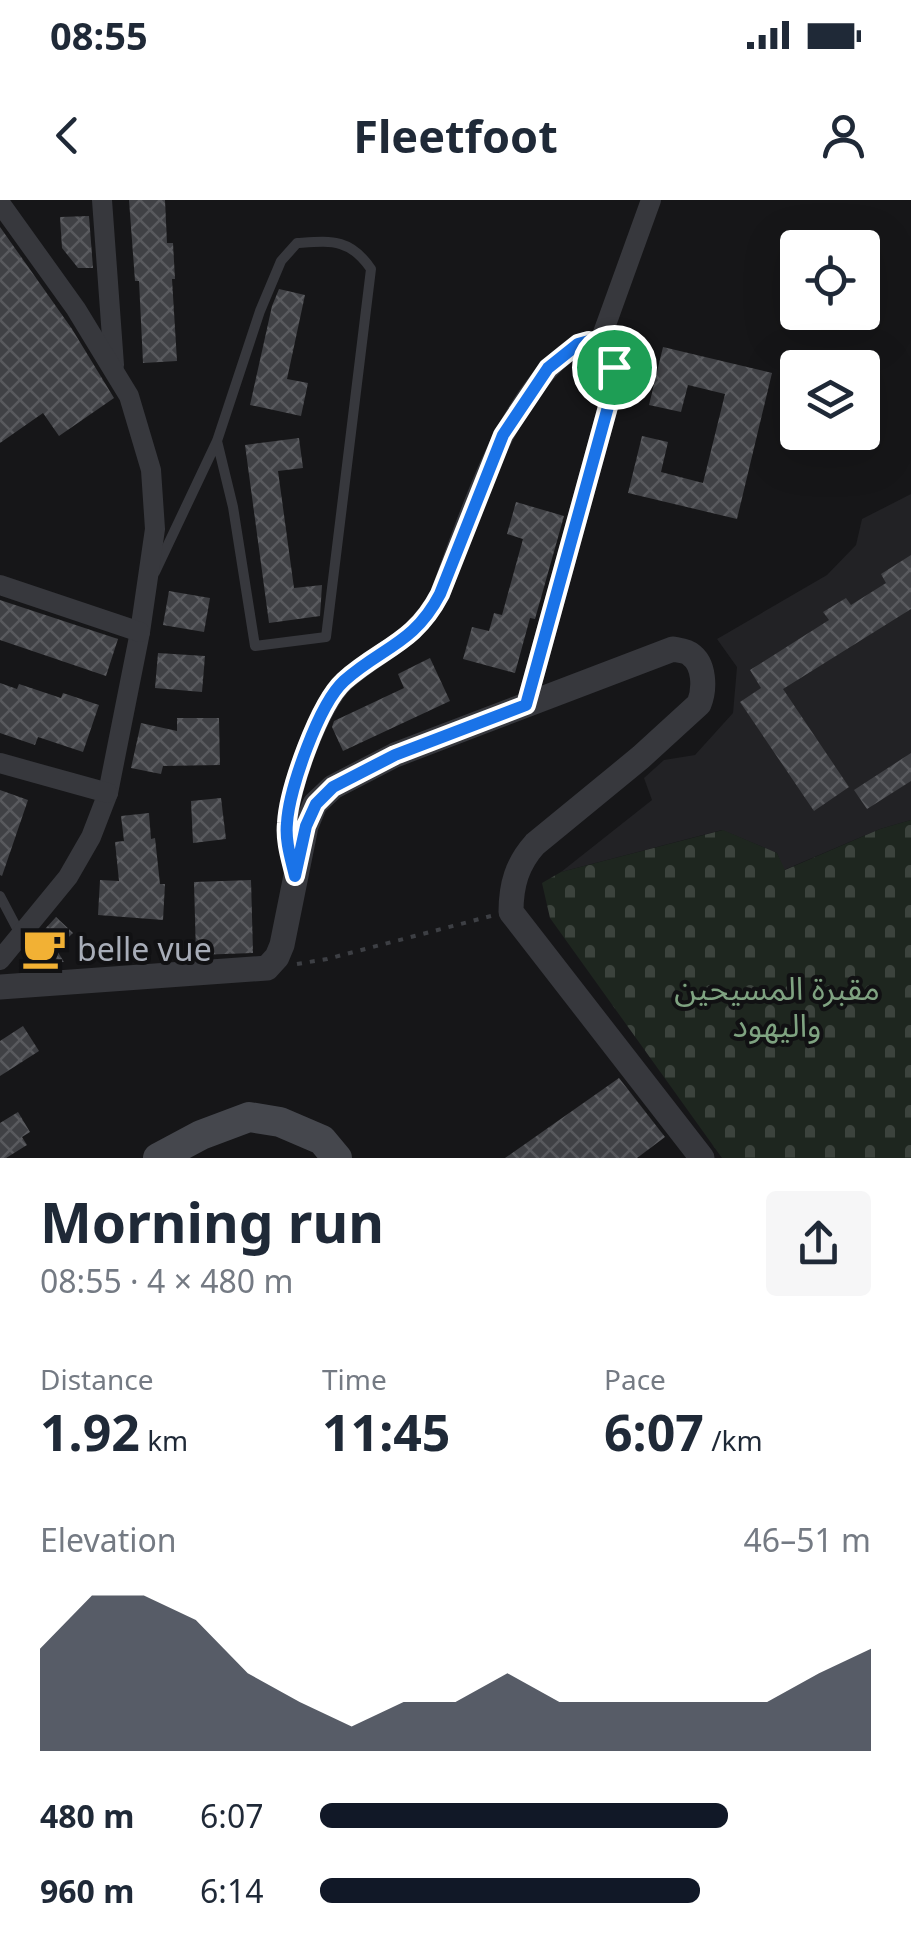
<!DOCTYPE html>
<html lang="en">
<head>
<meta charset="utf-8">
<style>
  :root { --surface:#fff; --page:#f6f6f7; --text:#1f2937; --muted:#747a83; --accent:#111827 }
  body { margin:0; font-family:"Noto Sans","Noto Sans Arabic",sans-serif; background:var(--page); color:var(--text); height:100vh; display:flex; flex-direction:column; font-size:38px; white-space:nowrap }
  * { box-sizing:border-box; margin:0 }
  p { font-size:32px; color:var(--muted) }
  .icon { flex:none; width:55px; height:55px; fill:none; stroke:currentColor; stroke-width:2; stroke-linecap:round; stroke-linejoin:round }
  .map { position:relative; height:958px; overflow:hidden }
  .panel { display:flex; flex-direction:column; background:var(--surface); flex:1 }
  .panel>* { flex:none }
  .fabs { position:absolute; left:780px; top:30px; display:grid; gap:20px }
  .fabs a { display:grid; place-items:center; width:100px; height:100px; border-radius:10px; background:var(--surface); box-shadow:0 10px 40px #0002; font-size:50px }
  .pin { position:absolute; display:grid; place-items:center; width:85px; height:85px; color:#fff; margin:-42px; border:5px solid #fff; border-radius:50%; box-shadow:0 2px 10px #0007 }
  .round { display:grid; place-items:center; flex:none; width:105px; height:105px; border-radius:10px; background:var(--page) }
  .head { display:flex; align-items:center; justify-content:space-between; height:170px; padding:0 40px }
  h1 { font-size:55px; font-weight:700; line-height:75px }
  .figures { display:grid; grid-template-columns:repeat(3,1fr); gap:15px; height:170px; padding:10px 40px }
  .figures div { display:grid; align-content:center }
  .figures b { font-size:50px; font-weight:700 }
  .figures small { font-size:28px; font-weight:400 }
  .figures p { font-size:28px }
  .chart { height:280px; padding:20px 40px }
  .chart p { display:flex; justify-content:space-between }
  .chart svg { width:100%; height:180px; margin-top:10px; fill:var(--accent); opacity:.7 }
  ul { padding:0 40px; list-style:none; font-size:32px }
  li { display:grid; grid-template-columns:160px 120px 1fr; align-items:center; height:75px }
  li i { height:25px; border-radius:12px; background:var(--accent) }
  .status { display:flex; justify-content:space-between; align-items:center; height:70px; padding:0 50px; background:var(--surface); direction:ltr }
  .status svg { height:28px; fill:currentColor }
  header { display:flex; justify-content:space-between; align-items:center; height:130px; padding:0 40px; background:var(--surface); font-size:45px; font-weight:700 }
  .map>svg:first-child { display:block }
  .built { fill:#222225 }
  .cemetery { fill:url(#cemetery-stones) }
  .building { fill:url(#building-cross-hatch) }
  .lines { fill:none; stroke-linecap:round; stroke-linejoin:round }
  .path { stroke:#3d3f44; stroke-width:4; stroke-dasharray:5 8; stroke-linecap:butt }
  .service { stroke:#37383d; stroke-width:10 }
  .minor { stroke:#37383d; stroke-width:20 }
  .tertiary { stroke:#37383d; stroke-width:25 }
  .secondary { stroke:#45474d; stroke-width:30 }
  .route-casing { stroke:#fff; stroke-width:20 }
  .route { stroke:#1a73e8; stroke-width:12 }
  .labels { text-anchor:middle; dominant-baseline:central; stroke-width:8; stroke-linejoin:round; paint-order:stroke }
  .poi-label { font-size:32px; fill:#a8adb8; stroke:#111113; text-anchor:start }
  .park-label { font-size:32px; fill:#7fa381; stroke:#111113 }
</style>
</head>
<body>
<div class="status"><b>08:55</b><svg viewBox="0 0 49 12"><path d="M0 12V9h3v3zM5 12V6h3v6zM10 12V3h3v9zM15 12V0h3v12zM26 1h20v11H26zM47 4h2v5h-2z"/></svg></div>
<header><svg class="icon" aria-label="back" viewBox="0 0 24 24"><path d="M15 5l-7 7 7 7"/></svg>Fleetfoot<svg class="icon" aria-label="person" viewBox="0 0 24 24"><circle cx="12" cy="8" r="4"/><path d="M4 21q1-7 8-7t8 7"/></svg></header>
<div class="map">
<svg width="911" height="958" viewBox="0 0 911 958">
  <defs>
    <pattern id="cemetery-stones" width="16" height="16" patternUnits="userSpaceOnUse" patternTransform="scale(2.5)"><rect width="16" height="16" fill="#1e261f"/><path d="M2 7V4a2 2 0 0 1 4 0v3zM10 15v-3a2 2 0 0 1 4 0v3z" fill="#3c433d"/></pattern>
    <pattern id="building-cross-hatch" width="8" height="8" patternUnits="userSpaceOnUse" patternTransform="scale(2.5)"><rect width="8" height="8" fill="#404145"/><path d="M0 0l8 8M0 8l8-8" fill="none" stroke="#595a5e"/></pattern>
  </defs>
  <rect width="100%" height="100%" fill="#161618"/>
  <path class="built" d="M911 294V620L880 629 784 670 777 653 722 630 561 672 652 600 644 578 664 560 695 555 733 513 737 467 717 439 827 375 856 345 862 319Z"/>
  <path class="cemetery" d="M911 620V958H722L550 718 542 683 561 672 723 630 777 653 785 670 880 629Z"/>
  <g class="building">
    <path d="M129 0H165L167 43H173L175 79H172L177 161 143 163 139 81H135Z"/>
    <path d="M89 16 93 68H78L62 48 60 17Z"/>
    <path d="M0 27 72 129 114 198 59 236 43 213 0 243Z"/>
    <path d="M279 89 305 95 287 179 308 183 301 216 250 205 272 106Z"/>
    <path d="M663 147 772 173 737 319 628 293 642 236 668 242 661 272 703 283 725 194 688 185 681 212 649 205Z"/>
    <path d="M299 238 303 268 278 271 294 388 322 385 320 416 269 423 245 245Z"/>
    <path d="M516 302 564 316 535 419 530 418 515 473 463 459 472 427 489 431 494 413 502 415 523 339 507 334Z"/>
    <path d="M911 355V409L783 489 849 587 814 611 740 502 761 488 750 470 829 420 823 412 846 398 851 405 886 383 881 374Z"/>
    <path d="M169 391 210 398 204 432 163 425Z"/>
    <path d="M0 400 118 439 106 476 0 440Z"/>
    <path d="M158 453 205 456 202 492 155 488Z"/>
    <path d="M430 458 450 501 343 551 332 527 334 521 404 488 398 474Z"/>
    <path d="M0 483 17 489 19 484 61 498 63 493 99 505 83 552 38 537 35 545 0 533Z"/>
    <path d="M177 518H219L220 565 163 566 161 574 131 568 141 523 177 531Z"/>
    <path d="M911 553V581L867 609 854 590Z"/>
    <path d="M0 590 28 600 2 676 0 675Z"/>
    <path d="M221 598 226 639 193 643 191 601Z"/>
    <path d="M149 613 151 639 155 638 160 684H165L163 720 98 715 100 680 119 681 115 642 124 641 121 616Z"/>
    <path d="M251 680 253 753 196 755 194 682Z"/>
    <path d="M56 717 73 733 56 749 64 762 36 763 24 752Z"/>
    <path d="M23 826 39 851 0 876V841Z"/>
    <path d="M619 878 665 937 637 958H505Z"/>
    <path d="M18 912 30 932 22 937 27 945 6 958H0V923Z"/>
  </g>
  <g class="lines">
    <path class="path" d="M297 764 327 759 491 716"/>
    <g class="service">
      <path d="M155 372 217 241 260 111 281 61 297 43C331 41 350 38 371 69L326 437 255 446 233 307 217 241"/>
      <path d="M0 696 20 734"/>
    </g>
    <g class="minor">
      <path d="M102 0 114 165"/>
      <path d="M0 3 76 109 129 196 151 270 155 329 140 432 108 593 91 637 68 677 0 760"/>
      <path d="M599 144 651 0"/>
      <path d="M0 385 140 432"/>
      <path d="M0 563 108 593"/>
      <path d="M295 674C292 659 286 644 287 629 287 594 319 504 345 481 382 449 415 441 440 394 468 319 502 207 564 155 574 147 585 137 598 144 613 151 614 171 614 185L526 505"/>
    </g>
    <path class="tertiary" d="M0 787 267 768 277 757 282 745 306 626 315 604 333 587 395 555 673 449C678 450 687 451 690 454 705 464 705 489 699 504L641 557 535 644C517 664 511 685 511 712L702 958"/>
    <path class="secondary" d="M158 958 201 935 249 917 280 922 322 940 337 958"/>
  </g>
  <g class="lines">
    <g class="route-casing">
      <path id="route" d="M589 141C610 147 614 165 614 185L526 505 395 555 333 587 316 604 306 626 295 676C291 659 285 641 287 623 289 589 319 504 344 481 382 447 414 444 440 394L503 235 548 168 578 144Z"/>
    </g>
    <use href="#route" class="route"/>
  </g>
  <defs>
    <g id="cafe-bare" transform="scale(3.45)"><path d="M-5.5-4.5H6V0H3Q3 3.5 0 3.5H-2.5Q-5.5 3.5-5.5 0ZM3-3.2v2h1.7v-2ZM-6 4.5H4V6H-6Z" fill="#f2b134" stroke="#111113" stroke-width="2.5" paint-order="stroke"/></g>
  </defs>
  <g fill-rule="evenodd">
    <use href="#cafe-bare" x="44" y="748"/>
  </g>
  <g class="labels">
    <g class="poi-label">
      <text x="77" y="748">belle vue</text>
    </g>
    <g class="park-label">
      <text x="777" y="787">مقبرة المسيحين<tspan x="777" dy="37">واليهود</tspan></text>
    </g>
  </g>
</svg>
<div class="fabs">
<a><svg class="icon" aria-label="locate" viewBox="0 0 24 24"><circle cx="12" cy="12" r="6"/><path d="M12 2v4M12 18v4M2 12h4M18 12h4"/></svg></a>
<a><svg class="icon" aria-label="layers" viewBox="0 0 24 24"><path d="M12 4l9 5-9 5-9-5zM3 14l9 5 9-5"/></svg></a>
</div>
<div class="pin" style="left:614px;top:167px;background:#1e9e55"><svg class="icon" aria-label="arrive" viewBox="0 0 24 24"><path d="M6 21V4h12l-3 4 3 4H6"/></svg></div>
</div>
<section class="panel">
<div class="head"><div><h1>Morning run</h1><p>08:55 · 4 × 480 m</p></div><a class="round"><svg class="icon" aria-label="share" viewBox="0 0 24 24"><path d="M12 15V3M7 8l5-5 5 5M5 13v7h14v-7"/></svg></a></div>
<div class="figures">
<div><p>Distance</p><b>1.92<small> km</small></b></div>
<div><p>Time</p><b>11:45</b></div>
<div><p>Pace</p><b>6:07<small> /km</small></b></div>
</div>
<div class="chart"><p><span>Elevation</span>46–51 m</p>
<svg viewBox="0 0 160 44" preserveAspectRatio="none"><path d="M0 44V19L10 6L20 6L30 12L40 25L50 32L60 38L70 32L80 32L90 25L100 32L110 32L120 32L130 32L140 32L150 25L160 19V44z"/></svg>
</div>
<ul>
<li><b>480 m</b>6:07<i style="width:74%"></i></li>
<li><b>960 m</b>6:14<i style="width:69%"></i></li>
</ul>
</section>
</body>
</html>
